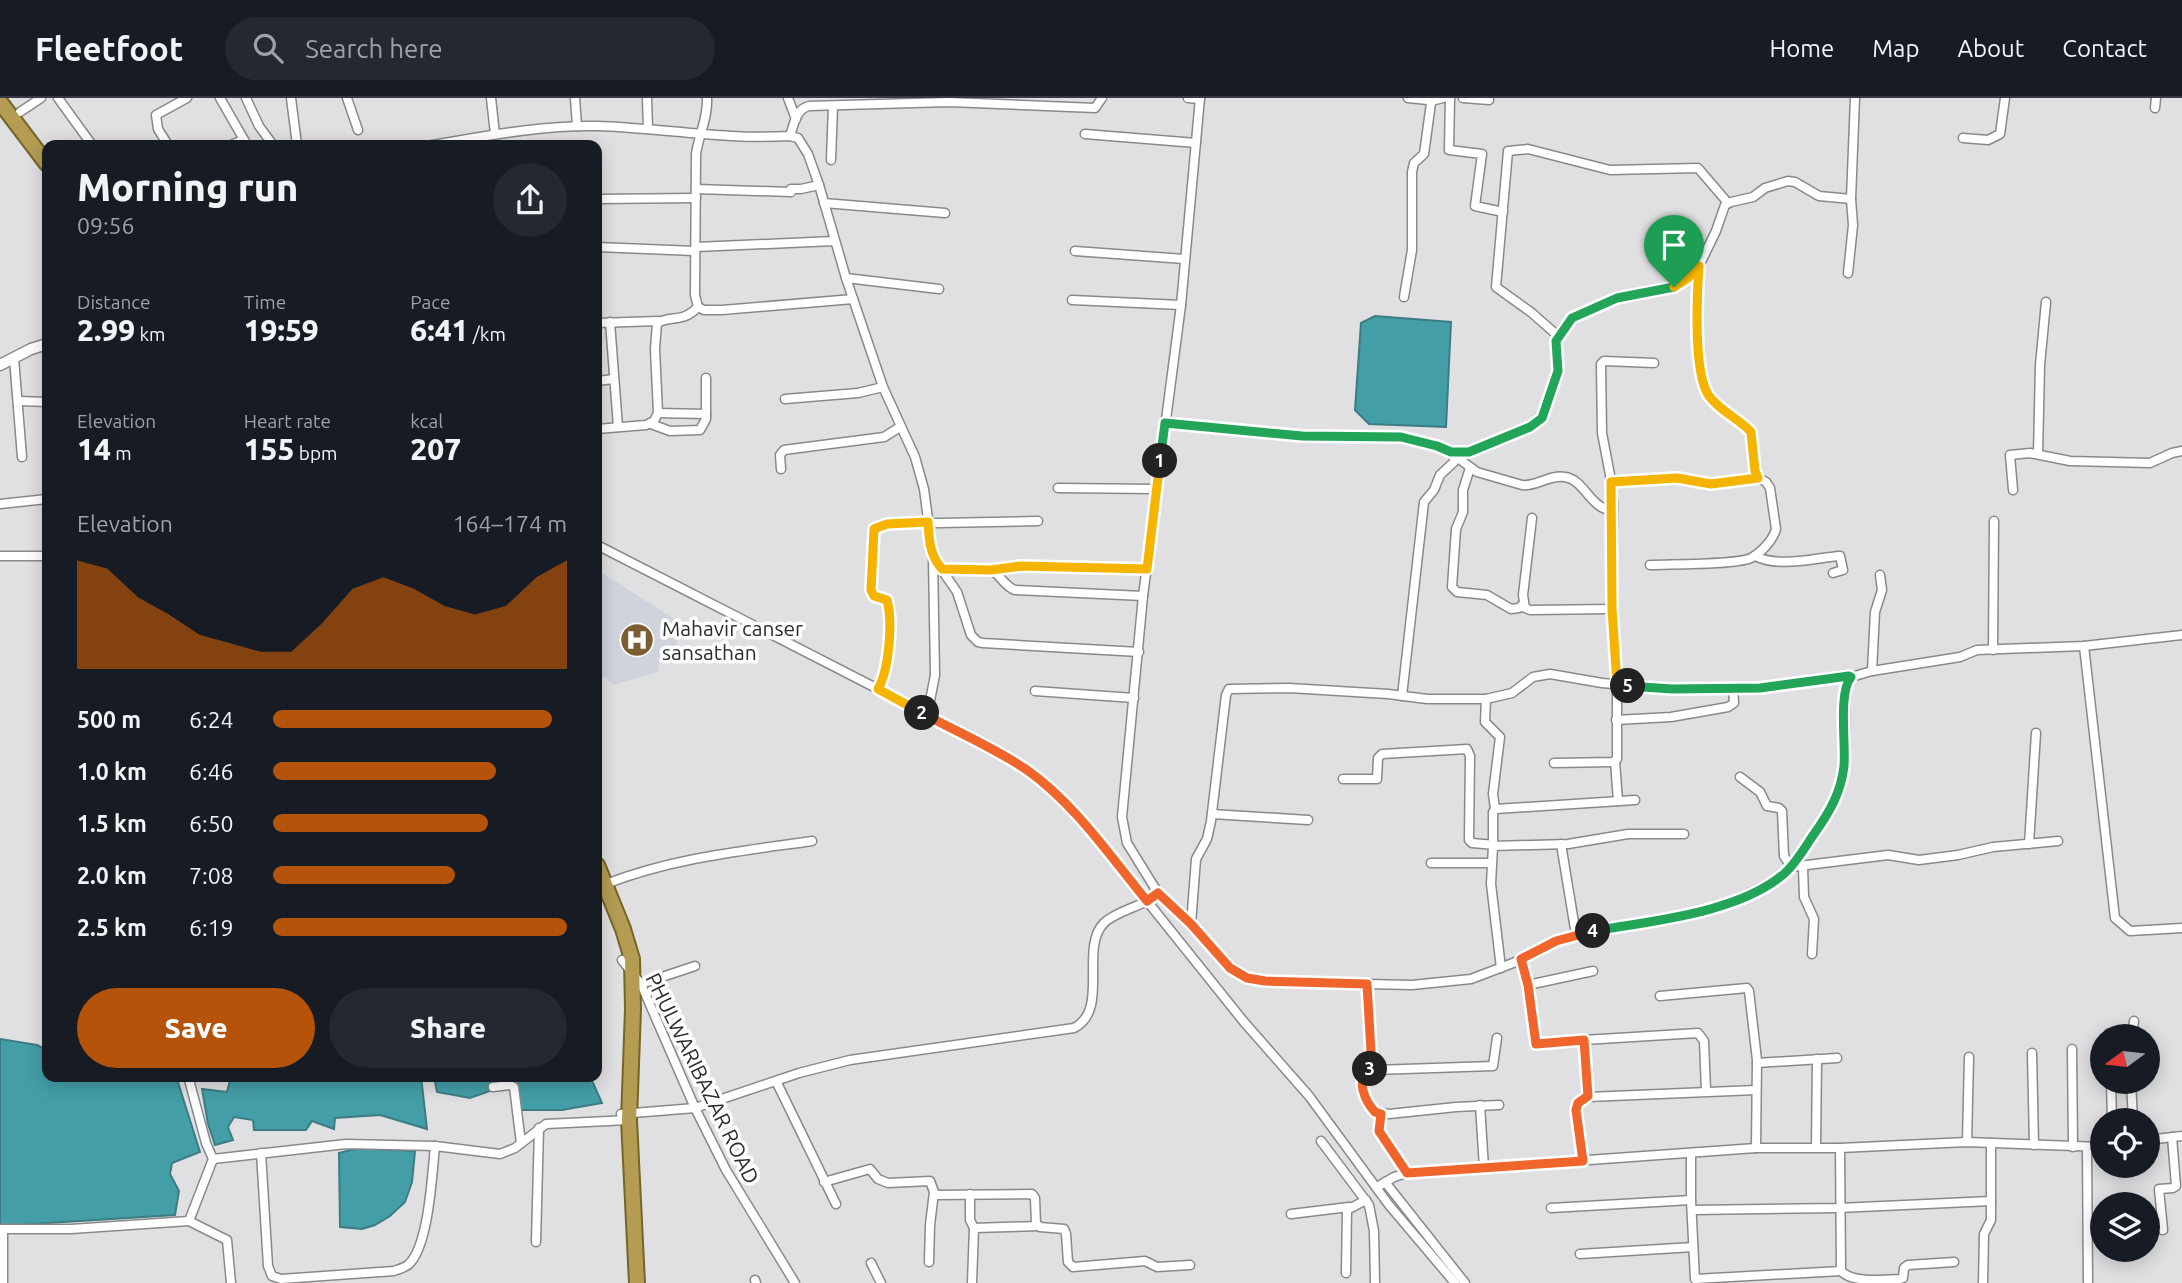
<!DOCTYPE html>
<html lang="en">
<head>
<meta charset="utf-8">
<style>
  :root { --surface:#171b24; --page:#242831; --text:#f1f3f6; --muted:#9ea1a6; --line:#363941; --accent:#b45309 }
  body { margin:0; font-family:Ubuntu,sans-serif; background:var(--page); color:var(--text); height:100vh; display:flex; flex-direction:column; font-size:26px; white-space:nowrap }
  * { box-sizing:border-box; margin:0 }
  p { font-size:23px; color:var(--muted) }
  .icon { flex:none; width:38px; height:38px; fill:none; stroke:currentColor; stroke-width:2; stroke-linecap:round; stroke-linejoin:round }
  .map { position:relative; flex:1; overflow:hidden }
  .panel { position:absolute; left:42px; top:42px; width:560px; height:942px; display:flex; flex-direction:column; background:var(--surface); border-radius:14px; box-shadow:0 4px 18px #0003 }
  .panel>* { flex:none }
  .needle { width:46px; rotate:255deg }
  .buttons { position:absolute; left:2090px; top:926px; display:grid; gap:14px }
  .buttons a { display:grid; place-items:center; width:70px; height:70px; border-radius:50%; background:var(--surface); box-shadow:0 4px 18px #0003; font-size:35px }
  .pin { position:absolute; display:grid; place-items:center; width:60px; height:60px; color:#fff; margin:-72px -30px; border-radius:50% 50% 50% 0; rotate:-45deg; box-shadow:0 0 7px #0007 }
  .pin .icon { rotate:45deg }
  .km { position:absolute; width:35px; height:35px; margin:-18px; border-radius:50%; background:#222; color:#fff; font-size:19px; line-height:35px; text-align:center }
  .round { display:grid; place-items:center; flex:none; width:74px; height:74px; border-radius:37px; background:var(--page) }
  .headline { display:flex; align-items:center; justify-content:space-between; height:119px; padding:0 35px }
  h1 { font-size:38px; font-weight:800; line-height:52px }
  .stats { display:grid; grid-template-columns:repeat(3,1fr); gap:10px; height:119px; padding:7px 35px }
  .stats div { display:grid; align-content:center }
  .stats b { font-size:30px; font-weight:800 }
  .stats small { font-size:19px; font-weight:400 }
  .stats p { font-size:19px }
  .chart { height:196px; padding:14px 35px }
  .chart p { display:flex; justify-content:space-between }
  .chart svg { width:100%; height:126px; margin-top:7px; fill:var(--accent); opacity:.7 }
  .cta { display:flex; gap:14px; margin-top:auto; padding:14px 35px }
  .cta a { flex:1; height:80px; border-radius:42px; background:var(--accent); color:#fff; font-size:28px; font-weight:800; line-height:80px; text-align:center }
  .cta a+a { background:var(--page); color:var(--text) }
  ul { padding:0 35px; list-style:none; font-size:23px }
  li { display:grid; grid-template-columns:112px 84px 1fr; align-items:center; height:52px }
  li i { height:18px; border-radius:9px; background:var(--accent) }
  header { display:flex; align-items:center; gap:42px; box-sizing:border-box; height:98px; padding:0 35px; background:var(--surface); border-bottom:2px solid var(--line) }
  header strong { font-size:33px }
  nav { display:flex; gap:38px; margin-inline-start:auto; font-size:24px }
  .search { width:490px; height:63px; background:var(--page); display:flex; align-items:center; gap:18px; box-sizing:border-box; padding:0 24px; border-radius:38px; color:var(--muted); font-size:26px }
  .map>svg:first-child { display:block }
  .built { fill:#cfd4dc }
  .water { fill:#449ea7; stroke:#3c7c82; stroke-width:2 }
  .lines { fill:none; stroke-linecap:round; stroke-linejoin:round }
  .minor-casing { stroke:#88898a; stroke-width:11 }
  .tertiary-casing { stroke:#88898a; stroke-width:13 }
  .trunk-casing { stroke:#776429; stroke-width:18 }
  .minor { stroke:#fff; stroke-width:8 }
  .tertiary { stroke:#fff; stroke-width:10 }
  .trunk { stroke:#b49c53; stroke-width:14 }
  .split-1-casing { stroke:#fff; stroke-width:14 }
  .split-2-casing { stroke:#fff; stroke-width:14 }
  .split-3-casing { stroke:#fff; stroke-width:14 }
  .split-4-casing { stroke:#fff; stroke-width:14 }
  .split-5-casing { stroke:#fff; stroke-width:14 }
  .split-6-casing { stroke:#fff; stroke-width:14 }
  .split-1 { stroke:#22a559; stroke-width:9 }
  .split-2 { stroke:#f5b400; stroke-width:9 }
  .split-3 { stroke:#f0652b; stroke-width:9 }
  .split-4 { stroke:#f0652b; stroke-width:9 }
  .split-5 { stroke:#22a559; stroke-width:9 }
  .split-6 { stroke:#f5b400; stroke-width:9 }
  .labels { text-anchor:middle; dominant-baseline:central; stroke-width:7; stroke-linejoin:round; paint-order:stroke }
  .poi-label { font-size:21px; fill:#2a2b2b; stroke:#fff; text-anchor:start }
  .street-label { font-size:21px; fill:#2a2b2b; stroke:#fff }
</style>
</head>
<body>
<header>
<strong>Fleetfoot</strong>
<div class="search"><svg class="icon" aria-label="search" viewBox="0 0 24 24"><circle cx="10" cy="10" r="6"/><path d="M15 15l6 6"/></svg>Search here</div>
<nav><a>Home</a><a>Map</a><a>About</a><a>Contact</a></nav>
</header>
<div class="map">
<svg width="2182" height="1185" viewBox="0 0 2182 1185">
  <rect width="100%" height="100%" fill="#e0e0e2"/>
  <path class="built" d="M597 472 678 523 676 560 660 561 658 574 614 587 605 579 597 583Z"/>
  <g class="water">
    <path d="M1375 218 1451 224 1446 329 1369 326 1355 312 1361 225Z"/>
    <path d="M0 941 37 947 47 952V978H176L200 1054 172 1065 170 1076 179 1093 175 1117 0 1128Z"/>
    <path d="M231 978H421L427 1031 380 1017 335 1020 334 1031 312 1023 306 1032H254L253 1022 234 1019 228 1029 233 1042 215 1047 208 1026 202 991 227 994Z"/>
    <path d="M434 978H590L602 1005 562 1012H517L514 989 498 990 470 1000 437 994Z"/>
    <path d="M358 1050 415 1053 412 1084 405 1104 390 1118 375 1127 362 1131 340 1129 339 1055Z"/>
  </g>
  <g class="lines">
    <g class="minor-casing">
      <g id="minor">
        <path d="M58 0 92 47"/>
        <path d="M220 0 247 47"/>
        <path d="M246 0 259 28 273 47"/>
        <path d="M291 0 297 47"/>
        <path d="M347 0 358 32"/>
        <path d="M491 0 495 36"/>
        <path d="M575 0 577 28"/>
        <path d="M647 0 648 31"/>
        <path d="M707 0C708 20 699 36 696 56L695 197 698 209 704 212H722L853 201"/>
        <path d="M788 0 796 21"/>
        <path d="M1188 0 1200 1"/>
        <path d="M1200 0 1181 207 1143 498 1122 719 1127 745 1158 795 1191 826 1222 863 1238 876 1256 882 1367 886 1412 887 1471 881 1513 865 1563 840 1721 809 1767 787 1785 775 1830 714 1839 691 1845 658V601L1848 582 1851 579 1872 573 1960 559 1977 552 2084 548 2182 537"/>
        <path d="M1450 0 1449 52 1482 56 1475 108 1503 114"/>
        <path d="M1463 0 1489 2"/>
        <path d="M1431 3 1443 0"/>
        <path d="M2155 10 2156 0"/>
        <path d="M20 14 41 0"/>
        <path d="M1085 36 1196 45"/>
        <path d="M790 38C794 26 796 11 809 8L949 4 1095 10 1102 0"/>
        <path d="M1963 40 1988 42 2000 36 2005 0"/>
        <path d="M168 47 158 31 156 17 187 0"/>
        <path d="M231 47 243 42"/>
        <path d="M432 47C486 38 542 27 597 28 662 30 725 42 790 38L798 40 808 56 819 87 846 180 883 289 915 359 924 391 933 459 957 494 971 537 978 544 983 545 1139 554"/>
        <path d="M831 62 833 8"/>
        <path d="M696 91 791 94"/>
        <path d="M791 91H801L819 87"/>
        <path d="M597 101 696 100"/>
        <path d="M824 105 945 115"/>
        <path d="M597 149 695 153"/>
        <path d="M696 149 834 143"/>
        <path d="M1075 153 1184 161"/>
        <path d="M1848 175 1853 127 1851 101"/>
        <path d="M846 180 939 191"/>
        <path d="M1404 199 1412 152V74L1414 65 1424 56 1431 5 1428 2 1408 0"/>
        <path d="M1072 202 1181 207"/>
        <path d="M610 224 618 329"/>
        <path d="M597 225 659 223"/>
        <path d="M1558 238 1532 215 1496 189 1508 53 1528 51 1610 72 1698 70 1728 105"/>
        <path d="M14 260 22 359"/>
        <path d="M597 283 614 281"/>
        <path d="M785 301 858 295 883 289"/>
        <path d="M19 303 47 304"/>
        <path d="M658 315 706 316"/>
        <path d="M1165 325 1302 338 1401 339 1425 344 1458 356 1483 349 1529 329 1544 316 1557 273 1556 243 1562 232 1572 220 1617 200 1680 186 1699 168 1716 133 1725 107 1731 104 1753 99 1765 90 1788 83 1795 84 1819 98 1851 101 1855 0"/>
        <path d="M651 326 670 333 700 332 706 321V280"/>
        <path d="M597 331 646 327 654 323 658 315 655 251 657 225C672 217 683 225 698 209"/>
        <path d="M2038 356 2040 267 2046 204"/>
        <path d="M1455 358 1477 374 1522 387C1536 389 1550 376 1565 379 1585 382 1589 410 1613 413"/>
        <path d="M1470 370 1463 392V414L1456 431 1452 489 1457 494 1487 497 1511 511 1519 510 1523 506"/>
        <path d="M781 371 780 357 784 352 884 339 900 329"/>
        <path d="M1611 384 1677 380 1711 386 1758 380"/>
        <path d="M1058 390 1156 391"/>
        <path d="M2013 392 2010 357 2030 355 2070 363 2150 365 2172 355 2182 353"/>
        <path d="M0 406 47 401"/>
        <path d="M1532 420 1523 497 1525 510 1530 512 1612 511"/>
        <path d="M597 447 878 591 1024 670C1073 708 1109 756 1147 803 1134 810 1114 815 1104 825 1079 850 1110 912 1074 930L850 962 799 975 695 1010 621 1016"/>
        <path d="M0 458H47"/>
        <path d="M1755 458C1779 470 1814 460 1840 458L1843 472 1833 475"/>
        <path d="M1650 467C1671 466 1736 467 1751 460 1761 455 1773 442 1776 431L1770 390 1766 384 1757 379 1751 334C1739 321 1720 313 1709 298 1693 275 1697 197 1699 168"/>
        <path d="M942 471 991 472C1001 477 1004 488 1015 492L1143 498"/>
        <path d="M991 472 1021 468 1147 471"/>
        <path d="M2084 548 2115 820 2130 833 2182 830"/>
        <path d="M1993 552 1994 423"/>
        <path d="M1872 573 1875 514 1882 492 1880 477"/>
        <path d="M878 591C889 572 893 524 887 502L874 498 871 492 874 431 887 426 1038 423"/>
        <path d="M1035 593 1134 600"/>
        <path d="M1402 598 1424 404 1434 392 1440 377 1454 364V355"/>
        <path d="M1486 601 1485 624 1500 639 1493 696 1495 711"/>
        <path d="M927 618 935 577 933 461"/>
        <path d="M1616 622 1671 619 1728 609 1734 605 1733 591"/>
        <path d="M1615 663 1618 703"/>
        <path d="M1554 665 1613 664 1617 661V586L1612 511 1613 404 1610 377 1602 335 1601 266 1604 263 1654 265"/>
        <path d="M1740 679 1760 694 1767 708 1779 710 1782 713 1784 758 1791 769 1888 757 1919 762 1958 757 1993 749 2058 743"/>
        <path d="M1343 681H1377L1378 660 1382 656 1467 651 1470 658 1469 742 1472 745 1495 747"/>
        <path d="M1212 716 1308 722"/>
        <path d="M1561 746 1576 837"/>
        <path d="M2029 746 2036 635"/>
        <path d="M1493 747V714L1496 711 1635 702"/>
        <path d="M1431 765H1491"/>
        <path d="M1803 769 1804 799 1814 821 1812 856"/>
        <path d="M606 786C672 760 742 753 812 743"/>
        <path d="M1158 795 1147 803 1244 924 1309 998 1389 1107 1455 1185"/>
        <path d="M1191 826 1196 761 1207 741 1211 723 1226 597 1229 591 1289 590 1388 596 1427 601H1486L1512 595 1533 579 1550 576 1602 585 1672 591 1760 590 1845 577 1851 579"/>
        <path d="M1521 861 1532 911 1534 941 1536 946 1584 942 1589 998 1578 1005 1576 1012 1583 1063"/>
        <path d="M622 862 641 886 695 1010 726 1072 795 1185"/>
        <path d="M1501 870 1491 786 1493 748 1568 746 1628 736H1684"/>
        <path d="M641 886 695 868"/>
        <path d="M1367 886 1371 964 1375 972 1493 968 1497 940"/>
        <path d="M1528 887 1593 873"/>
        <path d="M1660 898 1747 890 1749 893 1757 962 1756 1050"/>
        <path d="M2109 935V938"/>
        <path d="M2132 938 2134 923"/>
        <path d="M1584 942 1698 935 1704 943 1706 993"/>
        <path d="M2072 951 2073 1049"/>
        <path d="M2032 955 2034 1047"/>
        <path d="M1757 965 1837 960"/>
        <path d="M1372 969 1364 976C1360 990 1365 1004 1375 1014L1389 1016 1456 1009 1499 1007"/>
        <path d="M188 978 206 1045 213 1061 189 1123 227 1142 231 1185"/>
        <path d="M776 983 836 1106"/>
        <path d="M2111 984 2112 1022"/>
        <path d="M2131 984 2133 1022"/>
        <path d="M493 989 510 987 514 989 521 1045"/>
        <path d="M1588 999 1756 992"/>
        <path d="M1480 1007 1484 1070"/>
        <path d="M1381 1016 1379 1033 1407 1075"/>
        <path d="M2147 1042 2182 1038"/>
        <path d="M1321 1043 1369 1107 1374 1133 1375 1185"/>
        <path d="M1967 1044 1969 959"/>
        <path d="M1816 1049 1817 961"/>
        <path d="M2087 1049 2088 1185"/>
        <path d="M261 1055 268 1168 272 1178 281 1181 394 1173C399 1171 405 1170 409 1166 429 1147 432 1076 435 1048"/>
        <path d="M213 1061 346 1046 435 1048 500 1056 515 1050 546 1026 629 1022"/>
        <path d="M824 1084 870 1071 878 1081 888 1085 930 1083 934 1094 930 1127 929 1164"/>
        <path d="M1385 1084 1465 1185"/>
        <path d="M1377 1089 1394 1079 1407 1075 1756 1050H1840L1967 1044 2102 1049"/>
        <path d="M970 1096V1122L974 1130 1038 1128"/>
        <path d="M934 1097 1032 1096 1035 1100 1036 1126 1040 1129 1064 1131 1066 1136 1068 1164 1073 1169 1145 1163 1157 1169 1190 1167"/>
        <path d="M1691 1102V1055"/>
        <path d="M1551 1110 1691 1102 1695 1181 1841 1173 1840 1050"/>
        <path d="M1693 1112 1839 1110 1991 1103"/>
        <path d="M1291 1116 1349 1109"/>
        <path d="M0 1131H71L189 1123"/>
        <path d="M2163 1132 2159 1091 2173 1090 2176 1088 2172 1039"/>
        <path d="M536 1144 539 1030"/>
        <path d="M1580 1156 1693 1149"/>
        <path d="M871 1165 881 1185"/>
        <path d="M1841 1173C1852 1185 1883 1182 1900 1181L1903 1180 1904 1170 1908 1167 1954 1164"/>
        <path d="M1346 1175 1347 1112 1366 1102"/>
        <path d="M755 1182 756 1185"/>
        <path d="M3 1185V1132"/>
        <path d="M972 1185 974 1130"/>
        <path d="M1983 1185 1984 1136 1991 1122V1045"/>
      </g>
    </g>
    <g class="tertiary-casing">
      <path id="tertiary" d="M0 267 31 251 47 246"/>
    </g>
    <g class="trunk-casing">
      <g id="trunk">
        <path d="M0 4 47 66"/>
        <path d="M597 767 623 831 632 861 633 911 629 1022 637 1185"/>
      </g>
    </g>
    <use href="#minor" class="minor"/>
    <use href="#tertiary" class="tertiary"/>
    <use href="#trunk" class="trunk"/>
  </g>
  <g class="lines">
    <g class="split-1-casing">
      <path id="split-1" d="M1160 363 1165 325 1302 338 1401 339 1437 348 1451 354H1469L1530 329 1542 320 1558 273 1556 243 1572 220 1617 200 1674 189"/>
    </g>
    <g class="split-2-casing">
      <path id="split-2" d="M922 615 878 591C889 572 893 524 887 502L874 498 871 492 874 431 887 426 928 424C929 442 930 458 942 471L991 472 1021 468 1147 471 1160 363"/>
    </g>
    <g class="split-3-casing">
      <path id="split-3" d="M922 615C955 633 995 650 1027 672 1075 706 1110 758 1147 803L1158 795 1191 826 1230 870 1247 880 1265 883 1367 886 1372 970 1370 971"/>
    </g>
    <g class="split-4-casing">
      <path id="split-4" d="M1370 971C1355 982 1365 1003 1375 1014L1381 1016 1379 1033 1407 1075 1583 1063 1576 1012 1578 1005 1588 998 1584 942 1536 946 1528 887 1521 861 1556 843 1593 833"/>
    </g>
    <g class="split-5-casing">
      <path id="split-5" d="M1593 833C1651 823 1740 815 1785 775 1797 764 1805 749 1814 736 1829 715 1841 695 1844 668 1846 646 1838 595 1851 579L1849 578 1760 590 1672 591 1628 588"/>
    </g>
    <g class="split-6-casing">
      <path id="split-6" d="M1628 588 1617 586 1612 511 1611 384 1677 380 1711 386 1758 380 1755 373 1751 334C1739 321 1720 313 1709 298 1693 275 1697 197 1699 168L1688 180 1674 189"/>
    </g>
    <use href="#split-1" class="split-1"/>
    <use href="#split-2" class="split-2"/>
    <use href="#split-3" class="split-3"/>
    <use href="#split-4" class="split-4"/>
    <use href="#split-5" class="split-5"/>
    <use href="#split-6" class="split-6"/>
  </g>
  <defs>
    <g id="hospital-disc" transform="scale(1.75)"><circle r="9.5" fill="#7b5e31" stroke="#fff"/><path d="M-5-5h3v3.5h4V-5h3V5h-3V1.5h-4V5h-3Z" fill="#fff"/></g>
  </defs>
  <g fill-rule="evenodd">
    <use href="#hospital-disc" x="637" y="542"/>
  </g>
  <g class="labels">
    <g class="poi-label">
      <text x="662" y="530">Mahavir canser<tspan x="662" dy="24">sansathan</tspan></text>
    </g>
    <g class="street-label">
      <text transform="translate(703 980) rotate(64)">PHULWARIBAZAR ROAD</text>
    </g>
  </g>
</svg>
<div class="buttons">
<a><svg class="needle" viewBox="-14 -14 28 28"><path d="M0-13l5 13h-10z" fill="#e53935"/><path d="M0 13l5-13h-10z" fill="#9ea1a6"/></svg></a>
<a><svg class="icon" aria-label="locate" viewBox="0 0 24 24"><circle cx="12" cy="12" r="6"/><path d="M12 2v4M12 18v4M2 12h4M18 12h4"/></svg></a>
<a><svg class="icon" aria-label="layers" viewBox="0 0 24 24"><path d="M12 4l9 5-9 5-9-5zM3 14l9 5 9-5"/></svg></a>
</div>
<div class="pin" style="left:1674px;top:189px;background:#1e9e55"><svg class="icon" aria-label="arrive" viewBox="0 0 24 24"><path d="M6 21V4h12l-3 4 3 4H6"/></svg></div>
<b class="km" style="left:1160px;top:363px">1</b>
<b class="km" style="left:922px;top:615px">2</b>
<b class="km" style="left:1370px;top:971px">3</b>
<b class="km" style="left:1593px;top:833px">4</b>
<b class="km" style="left:1628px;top:588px">5</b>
<section class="panel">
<div class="headline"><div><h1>Morning run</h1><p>09:56</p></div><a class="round"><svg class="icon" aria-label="share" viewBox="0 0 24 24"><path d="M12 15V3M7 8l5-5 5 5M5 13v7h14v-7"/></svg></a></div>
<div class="stats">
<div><p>Distance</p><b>2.99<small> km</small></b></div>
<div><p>Time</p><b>19:59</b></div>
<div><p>Pace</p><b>6:41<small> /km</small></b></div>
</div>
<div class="stats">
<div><p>Elevation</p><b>14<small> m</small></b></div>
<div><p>Heart rate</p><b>155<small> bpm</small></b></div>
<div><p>kcal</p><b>207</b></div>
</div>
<div class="chart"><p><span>Elevation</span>164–174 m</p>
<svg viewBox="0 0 160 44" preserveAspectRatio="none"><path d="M0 44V6L10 9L20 19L30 25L40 32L50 35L60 38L70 38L80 28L90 16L100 12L110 16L120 22L130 25L140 22L150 12L160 6V44z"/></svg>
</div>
<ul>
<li><b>500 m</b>6:24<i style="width:95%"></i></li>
<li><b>1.0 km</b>6:46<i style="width:76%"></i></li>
<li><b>1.5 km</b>6:50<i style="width:73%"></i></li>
<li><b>2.0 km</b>7:08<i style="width:62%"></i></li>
<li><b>2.5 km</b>6:19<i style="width:100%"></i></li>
</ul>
<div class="cta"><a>Save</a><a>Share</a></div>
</section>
</div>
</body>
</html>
